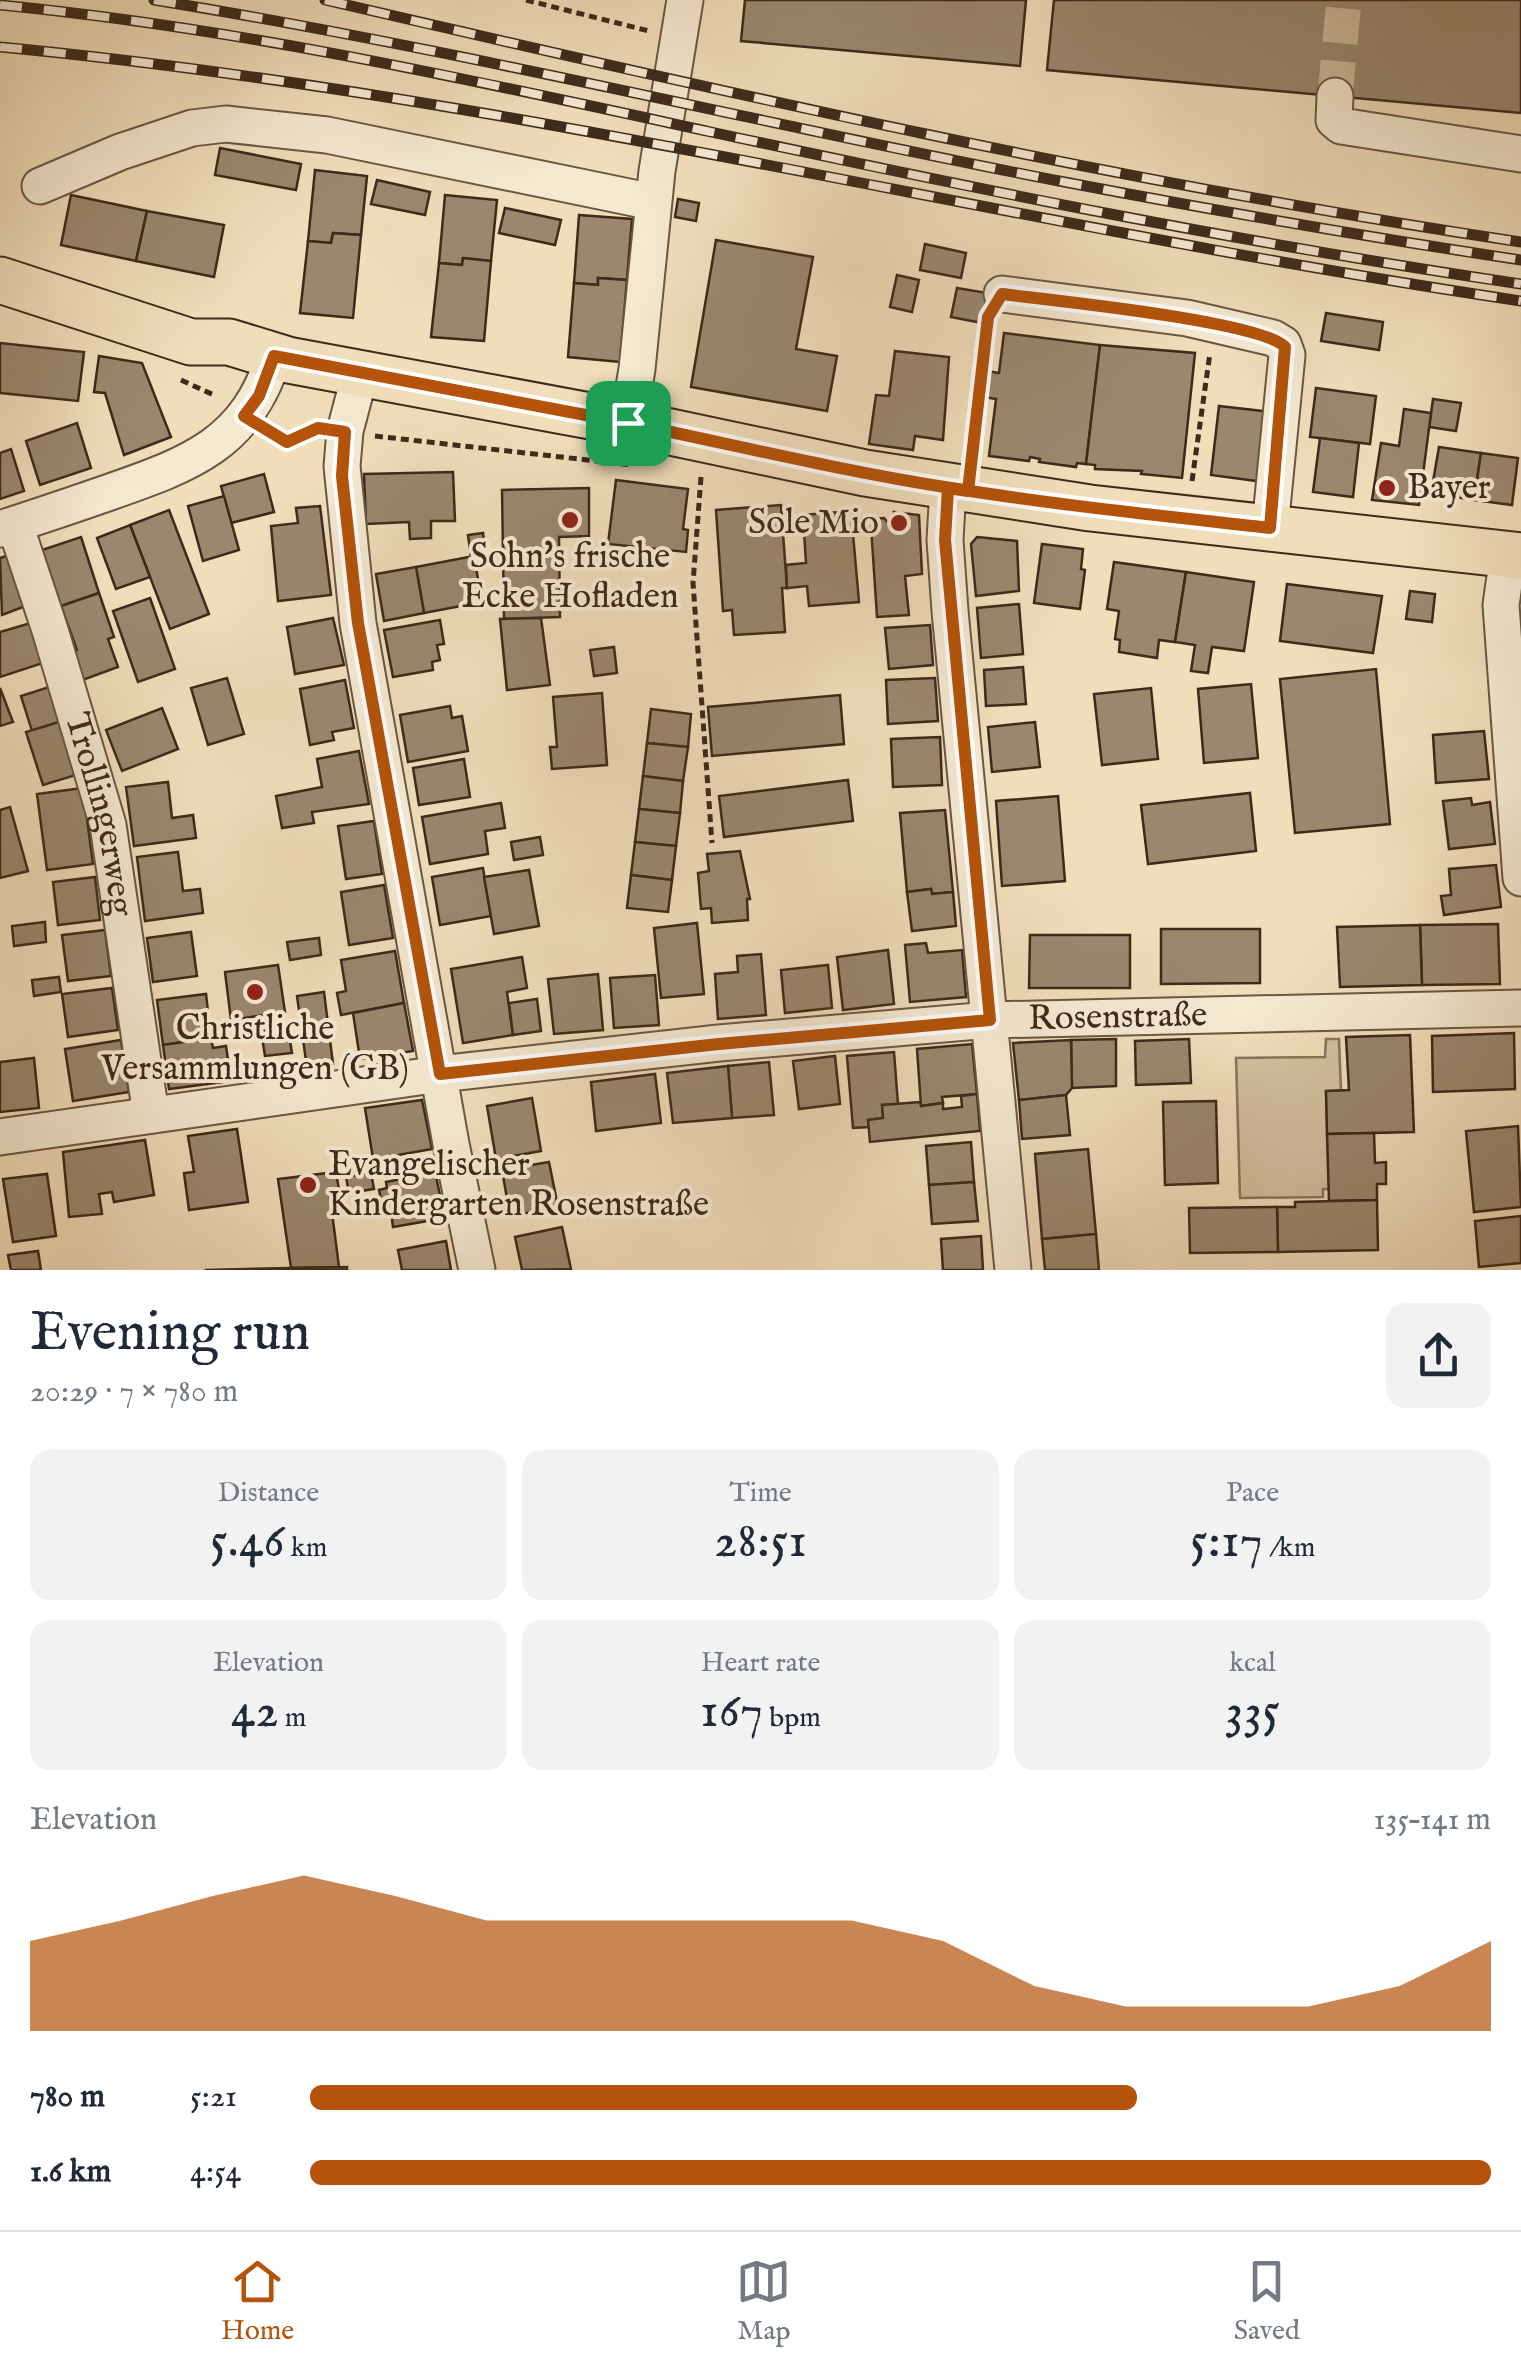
<!DOCTYPE html>
<html lang="en">
<head>
<meta charset="utf-8">
<style>
  :root { --surface:#fff; --page:#f2f2f3; --text:#1f2937; --muted:#747a83; --line:#e0e1e3; --accent:#b45309 }
  body { margin:0; font-family:"IM FELL English",serif; background:var(--page); color:var(--text); height:100vh; display:flex; flex-direction:column; font-size:38px; white-space:nowrap }
  * { box-sizing:border-box; margin:0 }
  p { font-size:32px; color:var(--muted) }
  .icon { flex:none; width:55px; height:55px; fill:none; stroke:currentColor; stroke-width:2; stroke-linecap:round; stroke-linejoin:round }
  .map { position:relative; height:1270px; overflow:hidden }
  .panel { display:flex; flex-direction:column; background:var(--surface); flex:1 }
  .panel>* { flex:none }
  .pin { position:absolute; display:grid; place-items:center; width:85px; height:85px; color:#fff; margin:-42px; border-radius:20px; box-shadow:0 5px 15px #0006 }
  .round { display:grid; place-items:center; flex:none; width:105px; height:105px; border-radius:20px; background:var(--page) }
  .head { display:flex; align-items:center; justify-content:space-between; height:170px; padding:0 30px }
  h1 { font-size:55px; font-weight:600; line-height:75px }
  .stats { display:grid; grid-template-columns:repeat(3,1fr); gap:15px; height:170px; padding:10px 30px }
  .stats div { display:grid; align-content:center; border-radius:20px; background:var(--page); text-align:center }
  .stats b { font-size:50px; font-weight:600 }
  .stats small { font-size:28px; font-weight:400 }
  .stats p { font-size:28px }
  .chart { height:280px; padding:20px 30px }
  .chart p { display:flex; justify-content:space-between }
  .chart svg { width:100%; height:180px; margin-top:10px; fill:var(--accent); opacity:.7 }
  ul { padding:0 30px; list-style:none; font-size:32px }
  li { display:grid; grid-template-columns:160px 120px 1fr; align-items:center; height:75px }
  li i { height:25px; border-radius:12px; background:var(--accent) }
  .menu { display:flex; justify-content:space-around; align-items:center; height:140px; border-top:2px solid var(--line); background:var(--surface); font-size:28px; color:var(--muted) }
  .menu a { display:grid; justify-items:center; gap:5px }
  .menu .current { color:var(--accent) }
  .map>svg:first-child { display:block }
  .green { fill:#d2bf9f; stroke:#88745d; stroke-width:2.5 }
  .building { fill:#9a876e; stroke:#3d2a1b; stroke-width:2.5 }
  .lines { fill:none; stroke-linecap:round; stroke-linejoin:round }
  .minor-tunnel { stroke:#ccb99a; stroke-width:35; stroke-dasharray:35 18; stroke-linecap:butt }
  .minor-casing { stroke:#6a5743; stroke-width:39 }
  .major-casing { stroke:#3d2a1b; stroke-width:49 }
  .path { stroke:#3d2a1b; stroke-width:5; stroke-dasharray:8 5; stroke-linecap:butt }
  .minor { stroke:#f5e9d2; stroke-width:35 }
  .major { stroke:#f0ddba; stroke-width:45 }
  .rail-casing { stroke:#3d2a1b; stroke-width:11 }
  .rail { stroke:#f5e9d2; stroke-width:8; stroke-dasharray:22; stroke-linecap:butt }
  .route-casing { stroke:#fff; stroke-width:20 }
  .route { stroke:#b45309; stroke-width:12 }
  .poi-dot { fill:#8f2418; stroke:#f5e9d2; stroke-width:4 }
  .labels { text-anchor:middle; dominant-baseline:central; stroke-width:8; stroke-linejoin:round; paint-order:stroke }
  .poi-label { font-size:35px; fill:#3d2a1b; stroke:#f5e9d2; text-anchor:start }
  .street-label { font-size:35px; fill:#3d2a1b; stroke:#f5e9d2 }
</style>
</head>
<body>
<div class="map">
<svg width="1521" height="1270" viewBox="0 0 1521 1270">
  <rect width="100%" height="100%" fill="#f0ddba"/>
  <filter id="stains"><feTurbulence type="fractalNoise" baseFrequency=".002" numOctaves="4"/><feColorMatrix values="0 0 0 0 .2 0 0 0 0 .09 0 0 0 0 .02 0 0 0 .5 -.17"/></filter>
  <radialGradient id="worn" r=".72"><stop offset=".6" stop-color="#630" stop-opacity="0"/><stop offset="1" stop-color="#630" stop-opacity=".3"/></radialGradient>
  <path class="green" d="M1326 1039H1339L1341 1091 1326 1092 1329 1189H1323V1197L1240 1198 1236 1058 1325 1057Z"/>
  <g class="building">
    <path d="M745 0H1026L1020 66 741 41Z"/>
    <path d="M1054 0H1521V113L1047 70Z"/>
    <path d="M220 148 301 164 296 190 215 175Z"/>
    <path d="M315 170 367 176 361 235 333 233 331 243 308 241Z"/>
    <path d="M377 180 430 192 425 215 371 204Z"/>
    <path d="M71 195 147 211 136 261 61 245Z"/>
    <path d="M445 195 497 200 491 261 463 258 462 265 439 263Z"/>
    <path d="M678 199 699 203 696 221 675 217Z"/>
    <path d="M505 208 561 220 555 245 499 233Z"/>
    <path d="M147 211 224 225 214 277 136 261Z"/>
    <path d="M579 215 632 219 627 280 598 278V285L574 283Z"/>
    <path d="M333 233 361 235 353 318 300 313 308 241 331 243Z"/>
    <path d="M716 240 813 257 796 349 837 356 827 411 691 387Z"/>
    <path d="M925 244 966 253 961 278 920 270Z"/>
    <path d="M463 258 491 261 484 341 431 337 439 263 462 265Z"/>
    <path d="M897 275 919 280 912 312 890 307Z"/>
    <path d="M598 278 627 280 620 362 568 357 574 283 598 285Z"/>
    <path d="M957 288 987 293 982 323 951 317Z"/>
    <path d="M1326 313 1383 322 1379 350 1321 341Z"/>
    <path d="M1004 333 1100 345 1086 464 1077 463 1076 467 1039 462 1040 459 1030 457 1029 461 989 456 996 399 984 397 987 371 999 373Z"/>
    <path d="M0 343 84 352 78 401 0 393Z"/>
    <path d="M1100 345 1195 353 1182 478 1141 474 1142 471 1095 469V465L1086 464Z"/>
    <path d="M895 351 949 357 943 440 915 436 913 450 869 444 876 395 889 396Z"/>
    <path d="M99 356 142 363 171 437 124 455 105 393 94 392Z"/>
    <path d="M1316 388 1376 396 1370 444 1310 437Z"/>
    <path d="M1433 399 1461 403 1456 431 1429 427Z"/>
    <path d="M1219 406 1271 412 1264 482 1211 475Z"/>
    <path d="M1404 409 1431 413 1419 505 1372 500 1381 443 1399 446Z"/>
    <path d="M77 423 91 468 40 485 26 441Z"/>
    <path d="M1320 438 1359 443 1353 497 1313 492Z"/>
    <path d="M1439 447 1481 453 1474 500 1431 493Z"/>
    <path d="M11 449 24 491 0 499V453Z"/>
    <path d="M1481 453 1518 458 1512 505 1474 500Z"/>
    <path d="M453 472 455 521H431V538L410 539 409 522 366 524 364 474Z"/>
    <path d="M264 474 274 512 231 523 221 486Z"/>
    <path d="M616 480 688 489 683 529 688 530 686 552 608 544Z"/>
    <path d="M589 488V536L559 537 560 617 504 619 502 490Z"/>
    <path d="M224 496 239 550 203 561 188 506Z"/>
    <path d="M781 505 787 588H782L785 632 734 635 732 610 723 611 716 510Z"/>
    <path d="M320 506 331 595 278 601 271 526 298 523 296 508Z"/>
    <path d="M169 510 209 614 170 629 130 525Z"/>
    <path d="M851 511 859 602 809 606 807 586 787 588 786 565 806 563 803 515Z"/>
    <path d="M894 512 919 515 922 574 905 576 909 615 877 617 871 526 875 519 884 518 892 527H896Z"/>
    <path d="M130 525 150 577 116 589 97 538Z"/>
    <path d="M483 533 486 554 471 557 468 535Z"/>
    <path d="M81 537 99 593 61 606 42 550Z"/>
    <path d="M977 537 1017 541 1019 591 976 596 971 544Z"/>
    <path d="M1042 544 1083 549 1081 569 1085 570 1080 609 1034 603Z"/>
    <path d="M17 552 36 602 2 615 0 558Z"/>
    <path d="M474 556 482 602 424 613 416 567Z"/>
    <path d="M1114 562 1186 572 1175 642 1159 640 1157 658 1119 652 1120 640 1115 639 1119 611 1107 609Z"/>
    <path d="M416 567 424 613 384 621 376 574Z"/>
    <path d="M1186 572 1254 582 1244 651 1212 647 1208 673 1191 671 1195 645 1175 642Z"/>
    <path d="M1287 584 1382 596 1373 653 1280 641Z"/>
    <path d="M1410 591 1435 594 1432 622 1406 619Z"/>
    <path d="M99 593 114 637 108 639 118 667 80 681 69 653 77 650 61 606Z"/>
    <path d="M150 598 175 669 138 682 113 611Z"/>
    <path d="M1019 604 1023 654 981 658 977 608Z"/>
    <path d="M333 618 344 665 295 674 287 627Z"/>
    <path d="M541 618 550 685 507 690 500 619Z"/>
    <path d="M440 620 444 644 437 645 440 660 432 662 433 670 393 677 384 630Z"/>
    <path d="M34 622 46 662 0 677V632Z"/>
    <path d="M930 625 933 665 889 669 885 628Z"/>
    <path d="M614 647 617 673 594 676 590 650Z"/>
    <path d="M1023 667 1026 704 986 706 984 670Z"/>
    <path d="M1376 669 1390 824 1295 833 1280 679Z"/>
    <path d="M227 678 244 734 208 745 191 688Z"/>
    <path d="M935 678 938 721 888 724 886 680Z"/>
    <path d="M345 680 354 728 332 732 334 740 310 745 300 689Z"/>
    <path d="M1251 684 1258 758 1204 763 1198 689Z"/>
    <path d="M49 687 59 722 32 731 21 696Z"/>
    <path d="M0 688 13 722 0 726Z"/>
    <path d="M1151 688 1158 759 1102 765 1094 694Z"/>
    <path d="M602 693 607 765 552 769 550 747H557L553 697Z"/>
    <path d="M840 695 844 744 712 756 708 707Z"/>
    <path d="M450 706 452 718 462 716 468 751 408 762 400 715Z"/>
    <path d="M162 708 178 749 122 771 106 730Z"/>
    <path d="M651 709 691 714 688 747 647 743Z"/>
    <path d="M59 722 76 775 43 785 26 732Z"/>
    <path d="M1035 722 1040 767 992 772 988 727Z"/>
    <path d="M1484 731 1489 779 1436 783 1433 735Z"/>
    <path d="M940 737 942 785 893 787 891 739Z"/>
    <path d="M647 743 688 747 683 781 643 776Z"/>
    <path d="M359 751 369 804 312 812 314 823 282 828 276 796 322 787 317 759Z"/>
    <path d="M464 759 470 797 419 805 413 768Z"/>
    <path d="M643 776 683 781 680 813 639 809Z"/>
    <path d="M848 780 853 821 724 837 719 796Z"/>
    <path d="M168 782 172 818 193 815 196 838 134 846 126 787Z"/>
    <path d="M83 788 93 864 47 870 37 794Z"/>
    <path d="M1250 793 1256 851 1148 864 1141 805Z"/>
    <path d="M1058 796 1065 881 1002 886 996 801Z"/>
    <path d="M1471 798 1472 805 1490 802 1495 844 1449 849 1443 801Z"/>
    <path d="M501 803 505 828 485 831 488 854 430 864 422 817Z"/>
    <path d="M10 807 28 871 0 878V810Z"/>
    <path d="M639 809 680 813 676 846 635 842Z"/>
    <path d="M945 810 953 892 932 894 931 889 907 892 900 813Z"/>
    <path d="M374 821 382 874 346 879 338 826Z"/>
    <path d="M540 837 543 855 514 860 511 842Z"/>
    <path d="M635 842 676 846 672 880 631 875Z"/>
    <path d="M740 851 750 899H747L748 920 712 923 711 908 701 909 698 873 709 871 707 854Z"/>
    <path d="M178 852 183 891 200 889 203 913 145 921 137 857Z"/>
    <path d="M1496 865 1501 907 1444 915 1441 896 1451 895 1449 869Z"/>
    <path d="M483 868 491 916 440 925 432 877Z"/>
    <path d="M529 870 539 926 494 934 484 877Z"/>
    <path d="M631 875 672 880 668 912 627 908Z"/>
    <path d="M95 877 100 920 58 925 53 882Z"/>
    <path d="M384 885 393 938 349 945 341 892Z"/>
    <path d="M931 889 932 894 953 892 956 926 912 931 907 892Z"/>
    <path d="M45 922 46 942 14 946 12 926Z"/>
    <path d="M697 923 704 994 661 998 654 928Z"/>
    <path d="M1498 924 1500 984 1422 985 1420 925Z"/>
    <path d="M1420 925 1422 985 1340 987 1337 927Z"/>
    <path d="M1161 929H1260V983L1161 984Z"/>
    <path d="M105 930 111 976 68 981 62 935Z"/>
    <path d="M191 932 197 976 153 982 147 938Z"/>
    <path d="M1030 935H1130V988H1029Z"/>
    <path d="M319 938 321 955 290 960 287 942Z"/>
    <path d="M926 943 928 953 962 950 966 997 910 1002 905 945Z"/>
    <path d="M888 950 894 1004 843 1010 837 957Z"/>
    <path d="M395 951 404 1003 341 1015 337 993 346 991 341 960Z"/>
    <path d="M761 954 766 1015 718 1019 715 974 738 972 737 956Z"/>
    <path d="M522 957 527 988 507 992 513 1035 463 1043 451 969Z"/>
    <path d="M278 965 285 1012 231 1020 225 972Z"/>
    <path d="M828 965 832 1008 785 1013 781 970Z"/>
    <path d="M598 974 603 1030 554 1034 548 979Z"/>
    <path d="M655 975 659 1025 614 1028 610 978Z"/>
    <path d="M59 977 61 992 34 996 32 980Z"/>
    <path d="M112 988 118 1030 68 1037 62 994Z"/>
    <path d="M324 992 333 1064 307 1068 297 996Z"/>
    <path d="M206 994 211 1038 163 1045 157 1000Z"/>
    <path d="M537 999 541 1031 513 1035 509 1003Z"/>
    <path d="M404 1003 413 1051 360 1059 353 1013Z"/>
    <path d="M288 1028 292 1053 265 1056 261 1031Z"/>
    <path d="M1514 1033 1515 1089 1433 1092 1432 1036Z"/>
    <path d="M1410 1035 1414 1132 1327 1134 1326 1091 1349 1090 1346 1037Z"/>
    <path d="M211 1038 213 1048 226 1046 231 1081 169 1089 163 1045Z"/>
    <path d="M1116 1039V1086L1072 1088 1071 1040Z"/>
    <path d="M1189 1039 1191 1083 1136 1085 1135 1041Z"/>
    <path d="M121 1040 129 1092 73 1101 65 1049Z"/>
    <path d="M1071 1040 1072 1088 1066 1095 1019 1100 1013 1043Z"/>
    <path d="M972 1044 977 1094 942 1097 943 1103 921 1106 917 1049Z"/>
    <path d="M894 1052 898 1104 882 1105 883 1118 868 1120 869 1127 853 1128 847 1056Z"/>
    <path d="M835 1056 840 1104 799 1109 793 1061Z"/>
    <path d="M34 1058 39 1108 0 1112V1062Z"/>
    <path d="M769 1062 774 1115 732 1118 728 1066Z"/>
    <path d="M728 1066 732 1118 673 1123 667 1073Z"/>
    <path d="M655 1074 661 1123 596 1131 591 1082Z"/>
    <path d="M977 1094 980 1131 870 1142 868 1120 883 1118 882 1105 920 1102 921 1106 943 1103V1109L962 1107 961 1096Z"/>
    <path d="M1066 1095 1070 1135 1022 1139 1019 1100Z"/>
    <path d="M532 1098 541 1151 496 1159 487 1106Z"/>
    <path d="M422 1100 432 1149 398 1155 399 1161 374 1165 365 1108Z"/>
    <path d="M1216 1101 1218 1183 1165 1185 1163 1102Z"/>
    <path d="M1518 1126 1521 1207 1474 1212 1466 1131Z"/>
    <path d="M237 1129 248 1202 189 1210 184 1173 194 1172 188 1136Z"/>
    <path d="M1374 1133 1375 1163 1386 1162V1184H1377V1200L1329 1201 1327 1134Z"/>
    <path d="M145 1140 154 1195 114 1202 112 1192 99 1194 102 1214 69 1217 63 1152Z"/>
    <path d="M971 1142 974 1182 929 1185 926 1146Z"/>
    <path d="M1088 1149 1096 1234 1042 1239 1035 1154Z"/>
    <path d="M549 1162 558 1207 510 1216 502 1170Z"/>
    <path d="M336 1172 340 1196 330 1197 339 1267 291 1268 278 1179Z"/>
    <path d="M435 1172 445 1218 393 1227 390 1203 382 1205 379 1190 387 1188 386 1182Z"/>
    <path d="M371 1173 374 1189 349 1193 346 1177Z"/>
    <path d="M47 1174 56 1236 13 1242 3 1179Z"/>
    <path d="M974 1182 978 1221 932 1224 929 1185Z"/>
    <path d="M1377 1200 1378 1250 1278 1252 1277 1207H1295V1202Z"/>
    <path d="M1277 1207 1278 1252 1190 1253 1189 1208Z"/>
    <path d="M1521 1216V1263L1479 1267 1475 1221Z"/>
    <path d="M562 1227 571 1269 522 1270 515 1237Z"/>
    <path d="M1096 1234 1099 1270H1045L1042 1239Z"/>
    <path d="M981 1236 983 1270H943L941 1239Z"/>
    <path d="M446 1241 451 1270H402L398 1250Z"/>
    <path d="M38 1251 41 1270H11L8 1255Z"/>
    <path d="M347 1267V1270H205L291 1268Z"/>
  </g>
  <g class="lines">
    <path class="minor-tunnel" d="M1335 96 1344 0"/>
    <g class="minor-casing">
      <g id="minor">
        <path d="M1335 96 1334 120 1341 126 1521 154"/>
        <path d="M40 186 120 152 192 128 226 124 327 135 653 202"/>
        <path d="M1002 294 1187 318 1273 338 1283 344 1287 355 1270 528"/>
        <path d="M360 374 345 431 342 466 358 623 451 1144 477 1270"/>
        <path d="M628 423 637 369 657 171 685 0"/>
        <path d="M948 488 945 540 950 611 1013 1270"/>
        <path id="s1" d="M15 525 50 630 108 825 151 1115"/>
        <path d="M0 529C37 517 73 505 110 492 190 464 247 444 274 356"/>
        <path d="M1508 555 1501 605 1521 878"/>
        <path id="s2" d="M0 1137 440 1074 719 1043 990 1020 1521 1008"/>
      </g>
    </g>
    <g class="major-casing">
      <path id="major" d="M0 280 191 342H229L288 360 628 423 865 473 1090 508 1521 556"/>
    </g>
    <g class="path">
      <path d="M526 0 649 31"/>
      <path d="M181 380 216 396"/>
      <path d="M271 433 287 442 315 430"/>
      <path d="M375 436 632 465"/>
      <path d="M972 451 987 323"/>
      <path d="M701 477 693 583 712 843"/>
      <path d="M1192 481 1210 353"/>
    </g>
    <use href="#minor" class="minor"/>
    <use href="#major" class="major"/>
    <g class="rail-casing">
      <g id="rail">
        <path d="M154 0C458 49 757 123 1059 181 1212 210 1367 237 1521 260"/>
        <path d="M325 0C722 92 1118 182 1521 242"/>
        <path d="M0 5C240 28 476 81 711 132 979 190 1249 244 1521 284"/>
        <path d="M0 47C512 95 1013 226 1521 301"/>
      </g>
    </g>
    <use href="#rail" class="rail"/>
  </g>
  <g class="lines">
    <g class="route-casing">
      <path id="route" d="M628 423 274 356 259 396 244 416 287 442 318 428 345 432 342 476 358 623 440 1074 719 1044 990 1020 945 540 948 488 968 491 988 317 1002 294C1049 300 1261 321 1285 347L1270 528C1164 516 1057 505 951 488 842 471 735 445 628 423"/>
    </g>
    <use href="#route" class="route"/>
  </g>
  <g class="poi-dot">
    <circle cx="1387" cy="488" r="10"/>
    <circle cx="570" cy="520" r="10"/>
    <circle cx="899" cy="523" r="10"/>
    <circle cx="255" cy="992" r="10"/>
    <circle cx="308" cy="1185" r="10"/>
  </g>
  <g class="labels">
    <g class="poi-label">
      <text x="1407" y="488">Bayer</text>
      <text x="879" y="523" text-anchor="end">Sole Mio</text>
      <text x="570" y="557" text-anchor="middle">Sohn's frische<tspan x="570" dy="40">Ecke Hofladen</tspan></text>
      <text x="255" y="1029" text-anchor="middle">Christliche<tspan x="255" dy="40">Versammlungen (GB)</tspan></text>
      <text x="328" y="1165">Evangelischer<tspan x="328" dy="40">Kindergarten Rosenstraße</tspan></text>
    </g>
    <g class="street-label">
      <text stroke="none"><textPath href="#s1" startOffset="302">Trollingerweg</textPath></text>
      <text stroke="none"><textPath href="#s2" startOffset="1125">Rosenstraße</textPath></text>
    </g>
  </g>
  <rect width="100%" height="100%" filter="url(#stains)"/>
  <rect width="100%" height="100%" fill="url(#worn)"/>
</svg>
<div class="pin" style="left:628px;top:423px;background:#1e9e55"><svg class="icon" aria-label="arrive" viewBox="0 0 24 24"><path d="M6 21V4h12l-3 4 3 4H6"/></svg></div>
</div>
<section class="panel">
<div class="head"><div><h1>Evening run</h1><p>20:29 · 7 × 780 m</p></div><a class="round"><svg class="icon" aria-label="share" viewBox="0 0 24 24"><path d="M12 15V3M7 8l5-5 5 5M5 13v7h14v-7"/></svg></a></div>
<div class="stats">
<div><p>Distance</p><b>5.46<small> km</small></b></div>
<div><p>Time</p><b>28:51</b></div>
<div><p>Pace</p><b>5:17<small> /km</small></b></div>
</div>
<div class="stats">
<div><p>Elevation</p><b>42<small> m</small></b></div>
<div><p>Heart rate</p><b>167<small> bpm</small></b></div>
<div><p>kcal</p><b>335</b></div>
</div>
<div class="chart"><p><span>Elevation</span>135–141 m</p>
<svg viewBox="0 0 160 44" preserveAspectRatio="none"><path d="M0 44V22L10 17L20 11L30 6L40 11L50 17L60 17L70 17L80 17L90 17L100 22L110 33L120 38L130 38L140 38L150 33L160 22V44z"/></svg>
</div>
<ul>
<li><b>780 m</b>5:21<i style="width:70%"></i></li>
<li><b>1.6 km</b>4:54<i style="width:100%"></i></li>
</ul>
</section>
<nav class="menu">
<a class="current"><svg class="icon" aria-label="home" viewBox="0 0 24 24"><path d="M3 11l9-7 9 7M6 9v11h12V9"/></svg>Home</a>
<a><svg class="icon" aria-label="map" viewBox="0 0 24 24"><path d="M3 6l6-2 6 2 6-2v14l-6 2-6-2-6 2zM9 4v14M15 6v14"/></svg>Map</a>
<a><svg class="icon" aria-label="saved" viewBox="0 0 24 24"><path d="M7 4h10v16l-5-4-5 4z"/></svg>Saved</a>
</nav>
</body>
</html>
